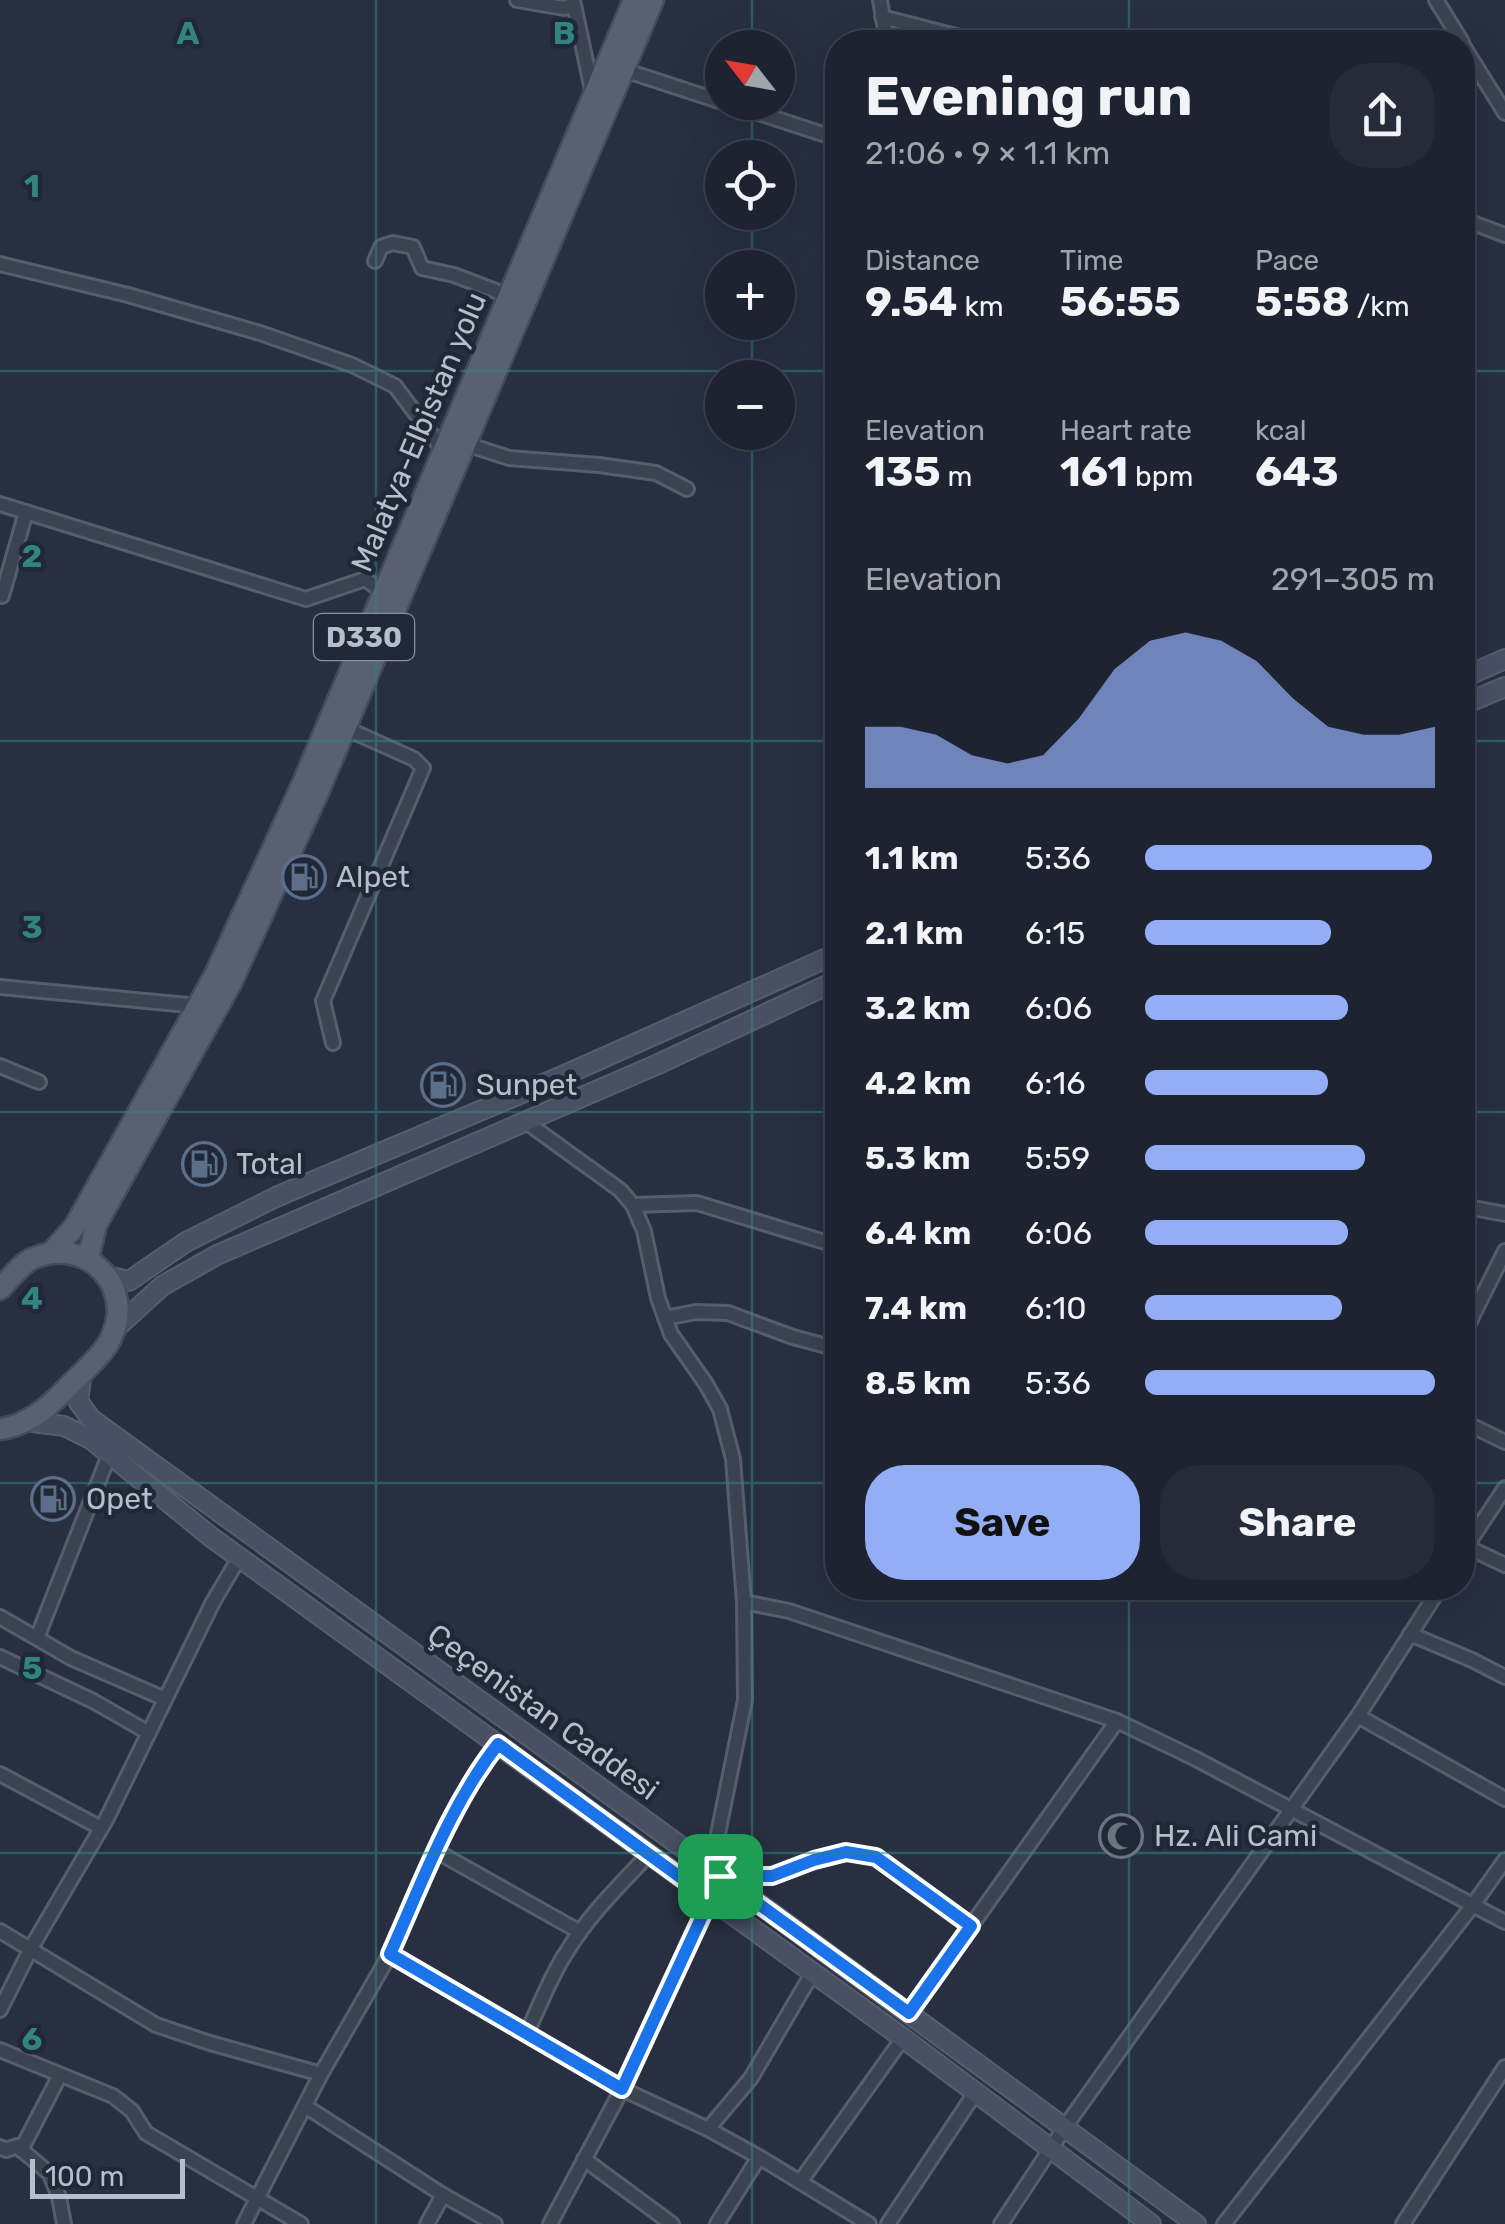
<!DOCTYPE html>
<html lang="en">
<head>
<meta charset="utf-8">
<style>
  :root { --surface:#1d2331; --page:#252b39; --text:#f1f3f6; --muted:#a0a4ab; --line:#3b404d; --accent:#93aef5 }
  body { margin:0; font-family:Rubik,sans-serif; background:var(--page); color:var(--text); height:100vh; display:flex; flex-direction:column; font-size:38px; white-space:nowrap }
  * { box-sizing:border-box; margin:0 }
  p { font-size:32px; color:var(--muted) }
  .icon { flex:none; width:55px; height:55px; fill:none; stroke:currentColor; stroke-width:2; stroke-linecap:round; stroke-linejoin:round }
  .map { position:relative; flex:1; overflow:hidden }
  .drawer { position:absolute; left:825px; top:30px; width:650px; height:1570px; display:flex; flex-direction:column; background:var(--surface); border-radius:40px; box-shadow:0 10px 40px #0002,0 0 0 2px var(--line) }
  .drawer>* { flex:none }
  .needle { width:65px; rotate:301deg }
  .buttons { position:absolute; left:705px; top:30px; display:grid; gap:20px }
  .buttons a { display:grid; place-items:center; width:90px; height:90px; border-radius:50%; background:var(--surface); box-shadow:0 10px 40px #0002,0 0 0 2px var(--line); font-size:50px }
  .scale { position:absolute; left:30px; bottom:25px; width:155px; box-sizing:border-box; padding-left:10px; border:5px solid #b8bdcb; border-top:0; font-size:28px; line-height:35px; white-space:nowrap; color:#b8bdcb; -webkit-text-stroke:8px #202736; paint-order:stroke }
  .pin { position:absolute; display:grid; place-items:center; width:85px; height:85px; color:#fff; margin:-42px; border-radius:20px; box-shadow:0 5px 15px #0006 }
  .round { display:grid; place-items:center; flex:none; width:105px; height:105px; border-radius:40px; background:var(--page) }
  .headline { display:flex; align-items:center; justify-content:space-between; height:170px; padding:0 40px }
  h1 { font-size:55px; font-weight:700; line-height:75px }
  .stats { display:grid; grid-template-columns:repeat(3,1fr); gap:15px; height:170px; padding:10px 40px }
  .stats div { display:grid; align-content:center }
  .stats b { font-size:42px; font-weight:700 }
  .stats small { font-size:28px; font-weight:400 }
  .stats p { font-size:28px }
  .chart { height:280px; padding:20px 40px }
  .chart p { display:flex; justify-content:space-between }
  .chart svg { width:100%; height:180px; margin-top:10px; fill:var(--accent); opacity:.7 }
  .primary-button { display:flex; gap:20px; margin-top:auto; padding:20px 40px }
  .primary-button a { flex:1; height:115px; border-radius:40px; background:var(--accent); color:#111; font-size:40px; font-weight:700; line-height:115px; text-align:center }
  .primary-button a+a { background:var(--page); color:var(--text) }
  ul { padding:0 40px; list-style:none; font-size:32px }
  li { display:grid; grid-template-columns:160px 120px 1fr; align-items:center; height:75px }
  li i { height:25px; border-radius:12px; background:var(--accent) }
  .map>svg:first-child { display:block }
  .lines { fill:none; stroke-linecap:round; stroke-linejoin:round }
  .street-casing { stroke:#565d6b; stroke-width:18 }
  .secondary-casing { stroke:#565d6b; stroke-width:22 }
  .primary-casing { stroke:#454b5a; stroke-width:25 }
  .street { stroke:#3b4251; stroke-width:12 }
  .secondary { stroke:#495064; stroke-width:18 }
  .primary { stroke:#596171; stroke-width:20 }
  .route-casing { stroke:#fff; stroke-width:20 }
  .route { stroke:#1a73e8; stroke-width:12 }
  .grid { fill:none; stroke:#318481; stroke-width:2.5; stroke-opacity:0.55 }
  .labels { text-anchor:middle; dominant-baseline:central; stroke-width:9; stroke-linejoin:round; paint-order:stroke }
  .shield { fill:#202736; stroke:#8a909e; stroke-width:2.5 }
  .shield-label { font-size:28px; font-weight:bold; fill:#b8bdcb }
  .street-label { font-size:30px; fill:#b8bdcb; stroke:#202736 }
  .poi-label { font-size:30px; fill:#b8bdcb; stroke:#202736; text-anchor:start }
  .grid-label { font-size:32px; text-anchor:middle; font-weight:bold; fill:#318481; stroke:#202736; stroke-width:9; stroke-linejoin:round; paint-order:stroke }
</style>
</head>
<body>
<div class="map">
<svg width="1505" height="2224" viewBox="0 0 1505 2224">
  <rect width="100%" height="100%" fill="#272f41"/>
  <g class="lines">
    <g class="street-casing">
      <g id="street">
        <path d="M517 0 564 8 573 5"/>
        <path d="M573 0 593 95"/>
        <path d="M880 0 887 42"/>
        <path d="M1436 0 1462 42"/>
        <path d="M882 17 979 42"/>
        <path d="M1462 44 1505 113"/>
        <path d="M624 70 722 102"/>
        <path d="M725 102 838 139"/>
        <path d="M1462 219 1505 235"/>
        <path d="M375 261 381 247 393 243 413 247 422 268 454 275 509 296"/>
        <path d="M0 264 128 295 260 333 352 365 395 386 443 450"/>
        <path d="M466 444 509 458 599 465 656 473 687 489"/>
        <path d="M0 504 306 599 365 579 383 592"/>
        <path d="M2 596 26 512"/>
        <path d="M0 987 198 1006"/>
        <path d="M333 1043 323 1001 423 768 414 759 345 728"/>
        <path d="M0 1066 39 1082"/>
        <path d="M526 1122 620 1190 633 1205 644 1231 658 1298 671 1334 706 1384 720 1409 733 1459 744 1602 745 1700 715 1849 720 1876 622 2089 550 2224"/>
        <path d="M633 1205 697 1203 838 1246"/>
        <path d="M1462 1206 1505 1214"/>
        <path d="M665 1318 696 1312 728 1313 793 1337 838 1349"/>
        <path d="M1462 1337 1505 1251"/>
        <path d="M1462 1421 1505 1442"/>
        <path d="M1467 1547 1505 1565"/>
        <path d="M1462 1553 1505 1488"/>
        <path d="M744 1602 789 1611 1117 1721 1194 1758 1505 1922"/>
        <path d="M0 1617 71 1658 165 1699"/>
        <path d="M1410 1634 1472 1660 1505 1677"/>
        <path d="M37 1638 109 1455"/>
        <path d="M0 1657 93 1701 149 1733"/>
        <path d="M1358 1716 1440 1588"/>
        <path d="M0 1774 101 1828"/>
        <path d="M436 1851 580 1932"/>
        <path d="M722 1876 771 1877 814 1861 846 1853 875 1857 971 1926"/>
        <path d="M0 1931 156 2025 210 2043 321 2074"/>
        <path d="M390 1954 622 2089 708 2129 759 2157 869 2224"/>
        <path d="M0 2010 31 1948 106 1820 213 1602 239 1558"/>
        <path d="M909 2013 1117 1721"/>
        <path d="M527 2032C540 2006 550 1977 566 1953 588 1916 619 1886 648 1855"/>
        <path d="M0 2050 113 2096 132 2111 146 2133 301 2224"/>
        <path d="M305 2106 443 2195 495 2224"/>
        <path d="M708 2129 751 2078 813 1972"/>
        <path d="M0 2147 6 2150 17 2146 50 2174 59 2197 64 2224"/>
        <path d="M21 2150 60 2075"/>
        <path d="M584 2159 672 2224"/>
        <path d="M800 2182 903 2038"/>
        <path d="M244 2224 321 2074 390 1954 436 1851 478 1770 499 1744"/>
        <path d="M427 2224 443 2195"/>
        <path d="M717 2224 759 2157"/>
        <path d="M888 2224 975 2093"/>
        <path d="M1001 2224 1065 2127 1358 1716 1505 1799"/>
        <path d="M1224 2224 1473 1905 1505 1860"/>
        <path d="M1403 2224 1505 2067"/>
      </g>
    </g>
    <g class="secondary-casing">
      <g id="secondary">
        <path d="M1462 678 1505 659"/>
        <path d="M1462 705 1505 687"/>
        <path d="M107 1276 129 1281 186 1242 276 1197 567 1074 838 953"/>
        <path d="M115 1329 162 1286 217 1255 656 1065 838 980"/>
        <path d="M82 1372 78 1401 91 1419 657 1829 1196 2224"/>
        <path d="M25 1421 64 1426 92 1440 211 1537 903 2038 1151 2224"/>
      </g>
    </g>
    <g class="primary-casing">
      <g id="primary">
        <path d="M52 1252 75 1226 215 975 265 866 303 783 634 0"/>
        <path d="M88 1259 96 1225 231 983 319 790 653 0"/>
        <path d="M0 1289C10 1279 21 1263 34 1258 86 1236 136 1286 111 1338 104 1355 78 1376 65 1390 49 1407 24 1427 0 1429"/>
      </g>
    </g>
    <use href="#street" class="street"/>
    <use href="#secondary" class="secondary"/>
    <use href="#primary" class="primary"/>
  </g>
  <g class="lines">
    <g class="route-casing">
      <path id="route" d="M720 1876 710 1899 498 1744C450 1805 422 1883 390 1954L622 2089 710 1899 720 1876H772L814 1860 846 1852 876 1857 971 1926 909 2013 720 1876"/>
    </g>
    <use href="#route" class="route"/>
  </g>
  <path class="grid" d="M376 0V2224M752 0V48M1129 0V42M752 102V158M752 212V268M752 322V378M0 371H838M1462 371H1505M752 432V2224M0 741H838M1462 741H1505M0 1112H838M1462 1112H1505M0 1483H838M1462 1483H1505M1129 1588V2224M0 1853H1505"/>
  <defs>
    <g id="fuel-ring" transform="scale(2.25)"><circle r="9.5" fill="#202736" stroke="#5c6f8a" stroke-width="1.5"/><path d="M-5.5-6h7V0h2V4h1.3V-2.5L3-4.5l.8-.8L6-3V5H2.5V1h-1V6h-7ZM-4.2-4.7v3.2H.2V-4.7Z" fill="#5c6f8a"/></g>
    <g id="mosque-ring" transform="scale(2.25)"><circle r="9.5" fill="#202736" stroke="#6b7280" stroke-width="1.5"/><path d="M3.5-4.9A6 6 0 1 0 3.5 4.9A5 5 0 1 1 3.5-4.9Z" fill="#6b7280"/></g>
  </defs>
  <g fill-rule="evenodd">
    <use href="#fuel-ring" x="304" y="877"/>
    <use href="#fuel-ring" x="443" y="1085"/>
    <use href="#fuel-ring" x="204" y="1164"/>
    <use href="#fuel-ring" x="53" y="1499"/>
    <use href="#mosque-ring" x="1121" y="1836"/>
  </g>
  <g class="labels">
    <rect class="shield" x="314" y="614" width="100" height="46" rx="8"/>
    <g class="shield-label">
      <text x="364" y="637">D330</text>
    </g>
    <g class="street-label">
      <text transform="translate(419 432) rotate(-67)">Malatya-Elbistan yolu</text>
      <text transform="translate(543 1712) rotate(36)">Çeçenistan Caddesi</text>
    </g>
    <g class="poi-label">
      <text x="336" y="877">Alpet</text>
      <text x="476" y="1085">Sunpet</text>
      <text x="236" y="1164">Total</text>
      <text x="86" y="1499">Opet</text>
      <text x="1154" y="1836">Hz. Ali Cami</text>
    </g>
  </g>
  <g class="grid-label">
    <text x="188" y="44">A</text>
    <text x="564" y="44">B</text>
    <text x="32" y="197">1</text>
    <text x="32" y="567">2</text>
    <text x="32" y="938">3</text>
    <text x="32" y="1309">4</text>
    <text x="32" y="1679">5</text>
    <text x="32" y="2050">6</text>
  </g>
</svg>
<div class="buttons">
<a><svg class="needle" viewBox="-14 -14 28 28"><path d="M0-13l5 13h-10z" fill="#e53935"/><path d="M0 13l5-13h-10z" fill="#a0a4ab"/></svg></a>
<a><svg class="icon" aria-label="locate" viewBox="0 0 24 24"><circle cx="12" cy="12" r="6"/><path d="M12 2v4M12 18v4M2 12h4M18 12h4"/></svg></a>
<a>+</a>
<a>−</a>
</div>
<div class="scale">100 m</div>
<div class="pin" style="left:720px;top:1876px;background:#1e9e55"><svg class="icon" aria-label="arrive" viewBox="0 0 24 24"><path d="M6 21V4h12l-3 4 3 4H6"/></svg></div>
<section class="drawer">
<div class="headline"><div><h1>Evening run</h1><p>21:06 · 9 × 1.1 km</p></div><a class="round"><svg class="icon" aria-label="share" viewBox="0 0 24 24"><path d="M12 15V3M7 8l5-5 5 5M5 13v7h14v-7"/></svg></a></div>
<div class="stats">
<div><p>Distance</p><b>9.54<small> km</small></b></div>
<div><p>Time</p><b>56:55</b></div>
<div><p>Pace</p><b>5:58<small> /km</small></b></div>
</div>
<div class="stats">
<div><p>Elevation</p><b>135<small> m</small></b></div>
<div><p>Heart rate</p><b>161<small> bpm</small></b></div>
<div><p>kcal</p><b>643</b></div>
</div>
<div class="chart"><p><span>Elevation</span>291–305 m</p>
<svg viewBox="0 0 160 44" preserveAspectRatio="none"><path d="M0 44V29L10 29L20 31L30 36L40 38L50 36L60 27L70 15L80 8L90 6L100 8L110 13L120 22L130 29L140 31L150 31L160 29V44z"/></svg>
</div>
<ul>
<li><b>1.1 km</b>5:36<i style="width:99%"></i></li>
<li><b>2.1 km</b>6:15<i style="width:64%"></i></li>
<li><b>3.2 km</b>6:06<i style="width:70%"></i></li>
<li><b>4.2 km</b>6:16<i style="width:63%"></i></li>
<li><b>5.3 km</b>5:59<i style="width:76%"></i></li>
<li><b>6.4 km</b>6:06<i style="width:70%"></i></li>
<li><b>7.4 km</b>6:10<i style="width:68%"></i></li>
<li><b>8.5 km</b>5:36<i style="width:100%"></i></li>
</ul>
<div class="primary-button"><a>Save</a><a>Share</a></div>
</section>
</div>
</body>
</html>
